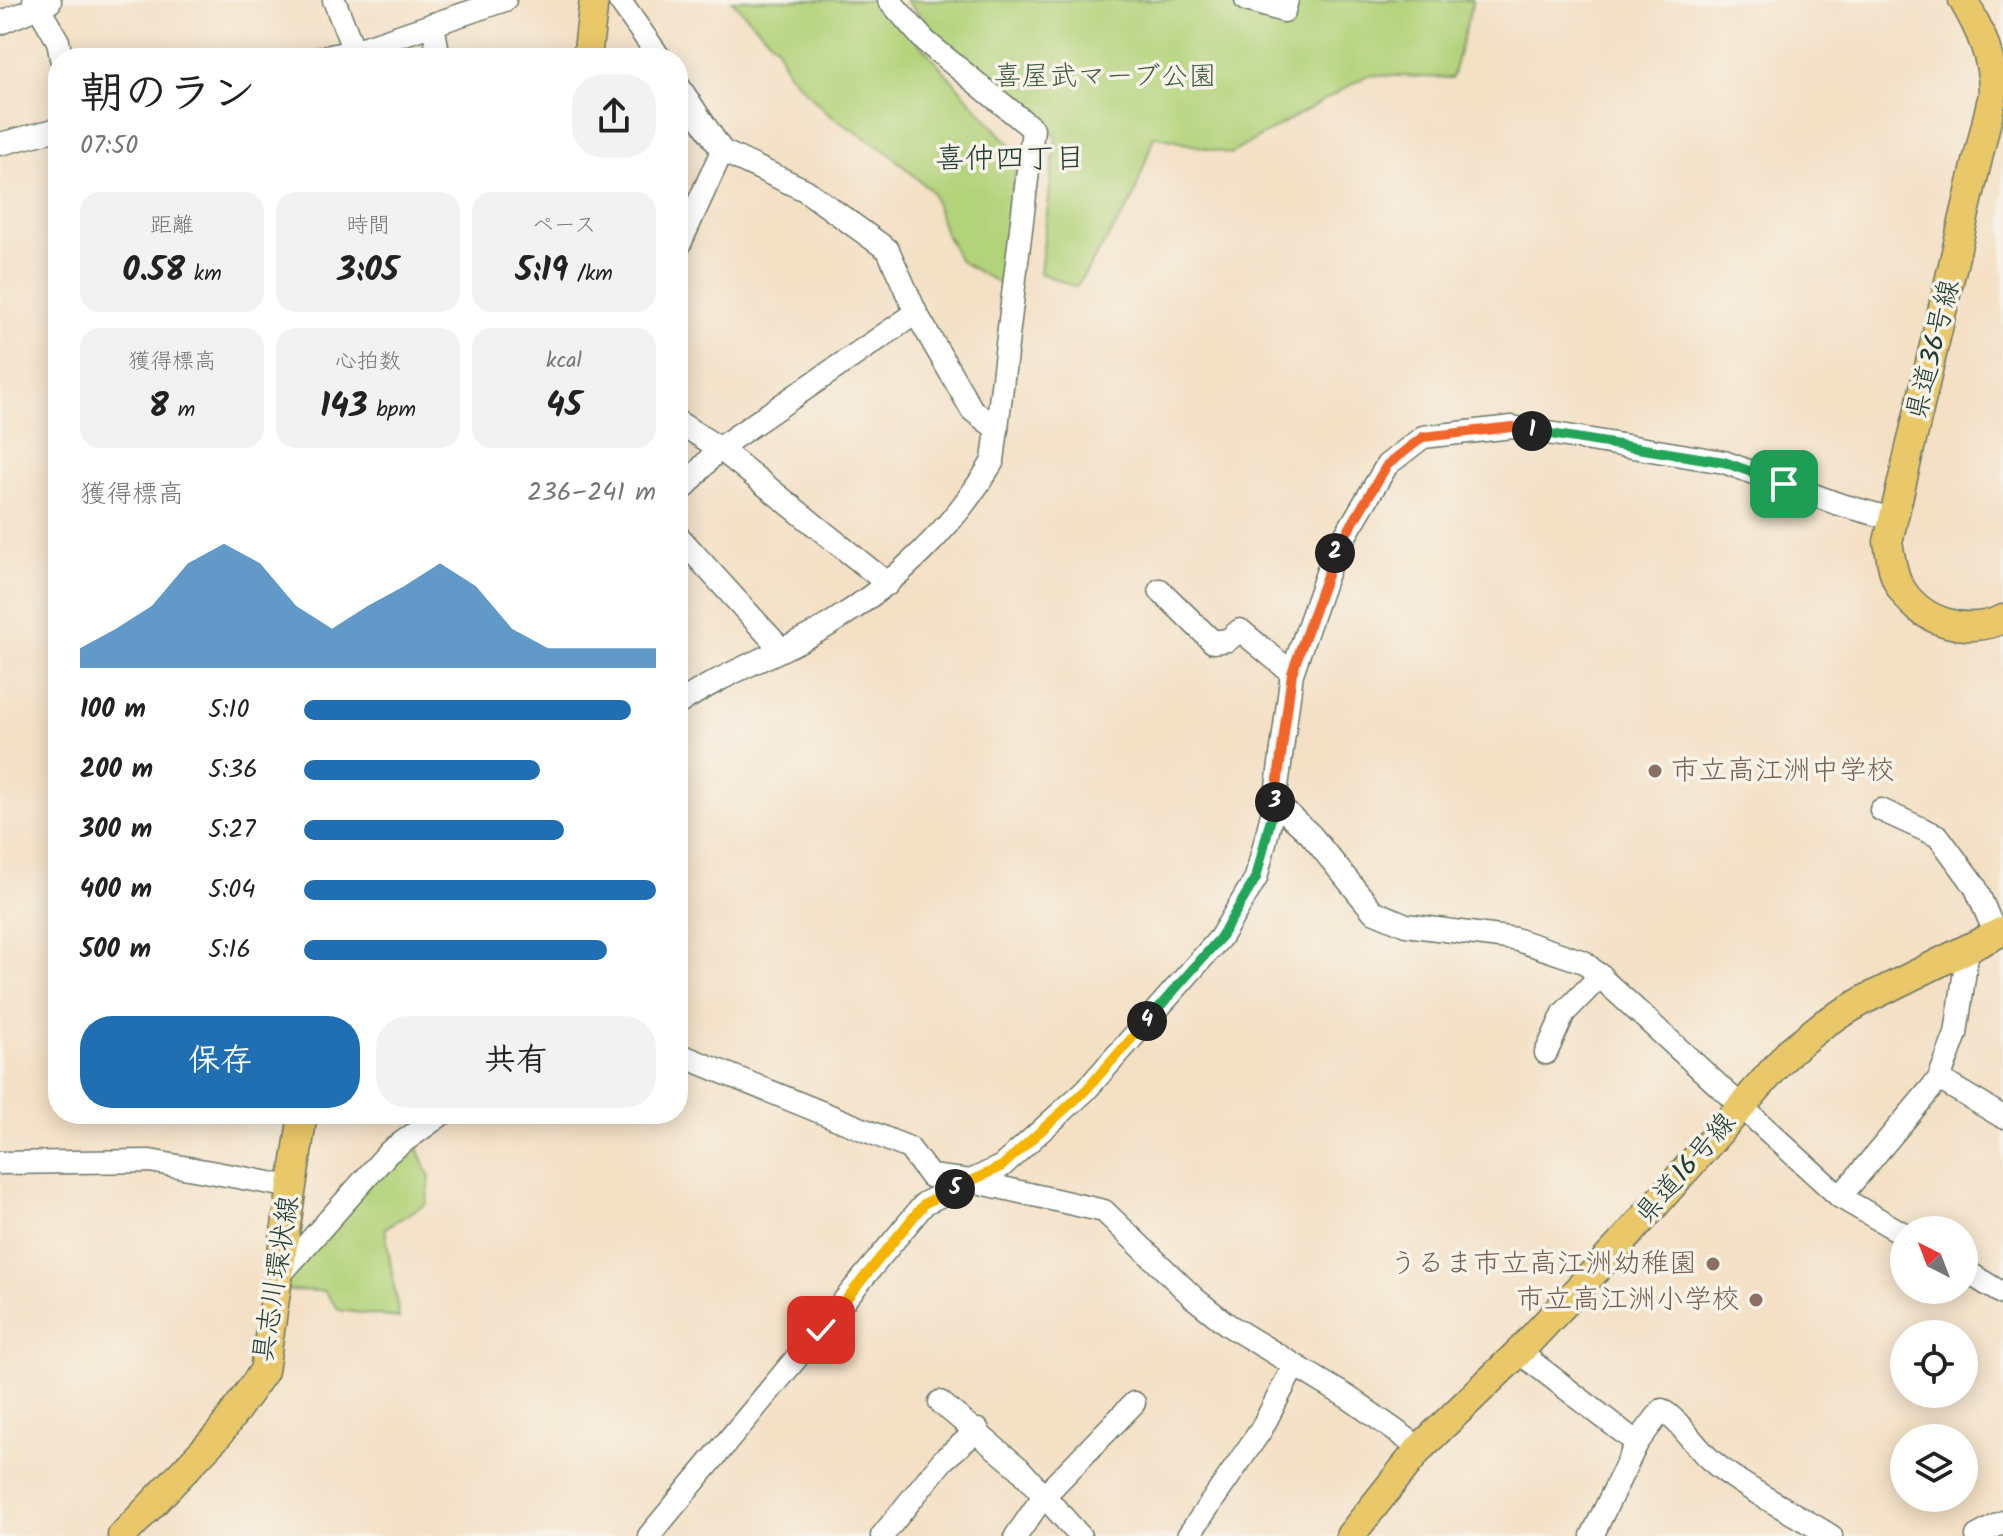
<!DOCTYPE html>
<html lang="ja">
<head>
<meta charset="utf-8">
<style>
  :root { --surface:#fff; --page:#f2f2f2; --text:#222; --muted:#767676; --accent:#1f6fb2 }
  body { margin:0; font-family:Kalam,"Klee One",sans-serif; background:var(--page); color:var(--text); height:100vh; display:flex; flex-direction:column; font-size:30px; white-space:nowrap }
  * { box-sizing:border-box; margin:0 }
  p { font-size:26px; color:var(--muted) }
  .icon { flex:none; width:44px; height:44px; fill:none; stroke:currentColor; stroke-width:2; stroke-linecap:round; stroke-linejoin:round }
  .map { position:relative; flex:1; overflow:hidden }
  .details { position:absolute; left:48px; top:48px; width:640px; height:1076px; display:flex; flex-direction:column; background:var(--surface); border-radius:32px; box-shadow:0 4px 20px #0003 }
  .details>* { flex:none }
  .needle { width:52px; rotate:318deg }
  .buttons { position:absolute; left:1890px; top:1216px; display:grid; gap:16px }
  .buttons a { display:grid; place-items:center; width:88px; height:88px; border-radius:50%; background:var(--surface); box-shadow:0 4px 20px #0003; font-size:40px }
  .pin { position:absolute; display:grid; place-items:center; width:68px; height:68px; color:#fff; margin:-34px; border-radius:16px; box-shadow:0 4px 12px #0006 }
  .km { position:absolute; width:40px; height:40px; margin:-20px; border-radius:50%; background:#222; color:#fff; font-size:22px; line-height:40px; text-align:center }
  .round { display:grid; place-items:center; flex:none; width:84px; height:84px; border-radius:32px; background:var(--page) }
  .headline { display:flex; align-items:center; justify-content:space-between; height:136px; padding:0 32px }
  h1 { font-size:44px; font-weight:700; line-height:60px }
  .figures { display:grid; grid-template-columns:repeat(3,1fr); gap:12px; height:136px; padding:8px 32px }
  .figures div { display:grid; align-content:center; border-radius:20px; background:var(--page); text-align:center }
  .figures b { font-size:34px; font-weight:700 }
  .figures small { font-size:22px; font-weight:400 }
  .figures p { font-size:22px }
  .chart { height:224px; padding:16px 32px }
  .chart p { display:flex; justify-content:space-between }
  .chart svg { width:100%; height:144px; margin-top:8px; fill:var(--accent); opacity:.7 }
  .button { display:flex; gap:16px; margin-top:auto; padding:16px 32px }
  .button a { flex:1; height:92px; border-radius:32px; background:var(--accent); color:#fff; font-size:32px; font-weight:700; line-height:92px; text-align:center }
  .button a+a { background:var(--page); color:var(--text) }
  ul { padding:0 32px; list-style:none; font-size:26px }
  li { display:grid; grid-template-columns:128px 96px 1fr; align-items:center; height:60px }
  li i { height:20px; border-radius:10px; background:var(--accent) }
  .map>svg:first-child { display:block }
  .green { fill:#b3d37a; stroke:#698857; stroke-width:2 }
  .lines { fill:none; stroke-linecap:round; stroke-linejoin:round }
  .minor-casing { stroke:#6a7667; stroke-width:25 }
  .major-casing { stroke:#6a7667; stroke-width:31 }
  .minor { stroke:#fff; stroke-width:22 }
  .major { stroke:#eac769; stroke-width:28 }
  .split-1-casing { stroke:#fff; stroke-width:16 }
  .split-2-casing { stroke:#fff; stroke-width:16 }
  .split-3-casing { stroke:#fff; stroke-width:16 }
  .split-4-casing { stroke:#fff; stroke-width:16 }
  .split-5-casing { stroke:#fff; stroke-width:16 }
  .split-6-casing { stroke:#fff; stroke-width:16 }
  .split-1 { stroke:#22a559; stroke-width:10 }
  .split-2 { stroke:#f0652b; stroke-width:10 }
  .split-3 { stroke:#f0652b; stroke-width:10 }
  .split-4 { stroke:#22a559; stroke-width:10 }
  .split-5 { stroke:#f5b400; stroke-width:10 }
  .split-6 { stroke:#f5b400; stroke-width:10 }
  .education-dot { fill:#8d6e63; stroke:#f7f3e8; stroke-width:3 }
  .labels { text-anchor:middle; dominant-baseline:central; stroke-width:7; stroke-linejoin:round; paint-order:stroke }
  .park-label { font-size:28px; fill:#3d5b42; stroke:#f7f3e8 }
  .street-label { font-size:28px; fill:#1f3d34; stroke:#f7f3e8 }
  .education-label { font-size:28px; fill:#785e54; stroke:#f7f3e8; text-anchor:end }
  .neighbourhood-label { font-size:30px; fill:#1f3d34; stroke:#f7f3e8 }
</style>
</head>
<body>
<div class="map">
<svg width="2003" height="1536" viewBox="0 0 2003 1536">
  <rect width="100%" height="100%" fill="#f7f3e8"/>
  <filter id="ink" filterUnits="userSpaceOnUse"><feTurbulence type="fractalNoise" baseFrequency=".0125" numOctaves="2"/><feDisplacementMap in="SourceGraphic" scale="16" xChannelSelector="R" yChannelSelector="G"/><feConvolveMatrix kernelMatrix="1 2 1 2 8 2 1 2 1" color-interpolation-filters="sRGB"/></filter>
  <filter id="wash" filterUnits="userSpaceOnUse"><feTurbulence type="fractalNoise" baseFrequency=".006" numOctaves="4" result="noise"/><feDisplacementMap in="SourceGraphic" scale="32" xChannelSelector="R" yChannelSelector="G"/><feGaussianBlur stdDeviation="1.8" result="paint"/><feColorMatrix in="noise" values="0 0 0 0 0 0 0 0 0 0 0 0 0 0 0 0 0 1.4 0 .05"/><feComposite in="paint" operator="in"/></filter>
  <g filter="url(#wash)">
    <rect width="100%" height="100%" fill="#f4e0c5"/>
    <g class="green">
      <path d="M731 0H881L1018 154 1000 284 960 261 944 230 932 192 890 154 827 113 788 73 777 47Z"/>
      <path d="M906 0H1473L1452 78 1368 75 1230 154 1154 136 1132 201 1076 287 1040 273 1056 137 935 32Z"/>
      <path d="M413 1135 430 1178 426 1204 385 1228 399 1318 339 1310 324 1291 276 1290Z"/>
    </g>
  </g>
  <g filter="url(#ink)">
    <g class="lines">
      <g class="minor-casing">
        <g id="minor">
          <path d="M34 0 58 41 61 58"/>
          <path d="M334 0 354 51"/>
          <path d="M619 0 660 58"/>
          <path d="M1246 0 1284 11 1287 0"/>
          <path d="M0 23 50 2"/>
          <path d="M433 24 439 58"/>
          <path d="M321 58 354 51 505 0"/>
          <path d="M678 85 722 151 805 190 888 250 916 313 972 410 997 429"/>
          <path d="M0 144 58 129"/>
          <path d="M678 248 722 151"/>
          <path d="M678 422 719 448 888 584"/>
          <path d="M678 495 719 448 916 313"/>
          <path d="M678 536 781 649"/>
          <path d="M1160 590 1213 642 1228 640 1240 630 1292 673"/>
          <path d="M678 704C726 671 781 654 830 624 895 584 954 527 993 461L1033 129 925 41 889 0"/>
          <path d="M1275 802 1310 834 1373 911 1406 925 1515 939 1584 962 1840 1197 1904 1234"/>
          <path d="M1881 810 1938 836 1975 886 1996 935"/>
          <path d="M1546 1053 1564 1013 1601 975"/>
          <path d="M678 1054 909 1148 930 1176 972 1181 1104 1211 1194 1298 1228 1325 1349 1398 1420 1448"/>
          <path d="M1939 1079 2003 1117"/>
          <path d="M0 1163 150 1161 292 1187"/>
          <path d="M1840 1197 1939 1079 1956 1034 1968 949"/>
          <path d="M1964 1270 2003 1294"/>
          <path d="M278 1277 389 1152 442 1114"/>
          <path d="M1519 1352 1637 1443 1592 1536"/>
          <path d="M940 1402 1019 1468 1080 1536"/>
          <path d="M1637 1443 1662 1410C1684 1424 1693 1446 1714 1463 1748 1491 1793 1512 1831 1536"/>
          <path d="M649 1536 925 1203 1002 1166 1086 1090 1220 938 1256 878 1275 802 1292 673 1333 556 1387 465 1423 437 1512 427 1724 462 1838 504 1893 519"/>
          <path d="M882 1536 943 1460 978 1430"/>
          <path d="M1016 1536 1043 1497 1134 1403"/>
          <path d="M1188 1536 1261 1430 1294 1366"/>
          <path d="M1977 1536 2003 1522"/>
        </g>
      </g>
      <g class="major-casing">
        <g id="major">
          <path d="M1963 0C1981 31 1993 58 1993 94L1888 542C1891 557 1892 572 1899 585 1919 622 1966 636 2003 619"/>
          <path d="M587 58 594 0"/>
          <path d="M122 1536 219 1434 264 1371 303 1114"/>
          <path d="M1350 1536 1420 1448 1519 1352 1626 1238 1791 1050 1825 1023 1866 999 2003 931"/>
        </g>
      </g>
      <use href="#minor" class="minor"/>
      <use href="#major" class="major"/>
    </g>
  </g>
  <g class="lines" filter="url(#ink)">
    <g class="split-1-casing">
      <path id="split-1" d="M1532 431 1724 462 1784 484"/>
    </g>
    <g class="split-2-casing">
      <path id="split-2" d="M1335 553 1387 465 1423 437 1512 427 1532 431"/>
    </g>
    <g class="split-3-casing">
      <path id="split-3" d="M1275 802 1292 673 1335 553"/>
    </g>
    <g class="split-4-casing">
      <path id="split-4" d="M1147 1021 1220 938 1256 878 1275 802"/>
    </g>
    <g class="split-5-casing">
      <path id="split-5" d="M955 1189 1002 1166 1086 1090 1147 1021"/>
    </g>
    <g class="split-6-casing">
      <path id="split-6" d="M821 1330 925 1203 955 1189"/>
    </g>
    <use href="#split-1" class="split-1"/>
    <use href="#split-2" class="split-2"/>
    <use href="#split-3" class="split-3"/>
    <use href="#split-4" class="split-4"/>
    <use href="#split-5" class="split-5"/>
    <use href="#split-6" class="split-6"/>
  </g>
  <g class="education-dot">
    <circle cx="1655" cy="771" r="8"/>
    <circle cx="1713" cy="1264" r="8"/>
    <circle cx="1756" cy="1300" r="8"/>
  </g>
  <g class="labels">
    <g class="park-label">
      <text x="1105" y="77">喜屋武マーブ公園</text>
    </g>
    <g class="street-label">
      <text transform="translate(1934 350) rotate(-76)">県道36号線</text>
      <text transform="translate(1686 1169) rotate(-49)">県道16号線</text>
      <text transform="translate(277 1279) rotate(-81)">具志川環状線</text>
    </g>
    <g class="education-label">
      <text x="1671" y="771" text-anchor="start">市立高江洲中学校</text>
      <text x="1697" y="1264">うるま市立高江洲幼稚園</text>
      <text x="1740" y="1300">市立高江洲小学校</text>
    </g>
    <g class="neighbourhood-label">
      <text x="1010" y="160">喜仲四丁目</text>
    </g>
  </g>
</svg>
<div class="buttons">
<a><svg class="needle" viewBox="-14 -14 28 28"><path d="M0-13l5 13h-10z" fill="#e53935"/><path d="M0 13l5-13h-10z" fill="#767676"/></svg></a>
<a><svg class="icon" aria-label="locate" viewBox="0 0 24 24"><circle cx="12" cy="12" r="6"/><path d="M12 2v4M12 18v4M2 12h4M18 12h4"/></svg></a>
<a><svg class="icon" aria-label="layers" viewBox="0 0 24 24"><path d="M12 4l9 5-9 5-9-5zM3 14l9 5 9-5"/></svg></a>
</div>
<div class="pin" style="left:1784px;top:484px;background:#1e9e55"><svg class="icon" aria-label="arrive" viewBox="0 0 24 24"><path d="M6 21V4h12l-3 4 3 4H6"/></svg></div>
<div class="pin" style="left:821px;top:1330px;background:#d93025"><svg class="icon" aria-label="check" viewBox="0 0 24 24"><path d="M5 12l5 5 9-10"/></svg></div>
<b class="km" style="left:1532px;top:431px">1</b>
<b class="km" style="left:1335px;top:553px">2</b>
<b class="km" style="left:1275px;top:802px">3</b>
<b class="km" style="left:1147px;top:1021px">4</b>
<b class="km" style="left:955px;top:1189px">5</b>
<section class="details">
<div class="headline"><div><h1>朝のラン</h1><p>07:50</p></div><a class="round"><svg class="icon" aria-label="share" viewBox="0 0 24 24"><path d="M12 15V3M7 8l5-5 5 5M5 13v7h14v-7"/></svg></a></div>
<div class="figures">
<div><p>距離</p><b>0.58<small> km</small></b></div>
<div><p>時間</p><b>3:05</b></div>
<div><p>ペース</p><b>5:19<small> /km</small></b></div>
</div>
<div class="figures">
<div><p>獲得標高</p><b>8<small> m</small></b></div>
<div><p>心拍数</p><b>143<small> bpm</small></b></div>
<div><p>kcal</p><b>45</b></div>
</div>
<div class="chart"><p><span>獲得標高</span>236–241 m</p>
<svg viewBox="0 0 160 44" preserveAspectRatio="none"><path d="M0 44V38L10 32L20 25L30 12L40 6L50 12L60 25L70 32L80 25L90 19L100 12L110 19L120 32L130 38L140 38L150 38L160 38V44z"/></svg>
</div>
<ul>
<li><b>100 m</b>5:10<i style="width:93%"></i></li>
<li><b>200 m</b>5:36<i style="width:67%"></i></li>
<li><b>300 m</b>5:27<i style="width:74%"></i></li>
<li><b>400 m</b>5:04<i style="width:100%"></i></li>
<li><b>500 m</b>5:16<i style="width:86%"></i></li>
</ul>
<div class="button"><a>保存</a><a>共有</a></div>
</section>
</div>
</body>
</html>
